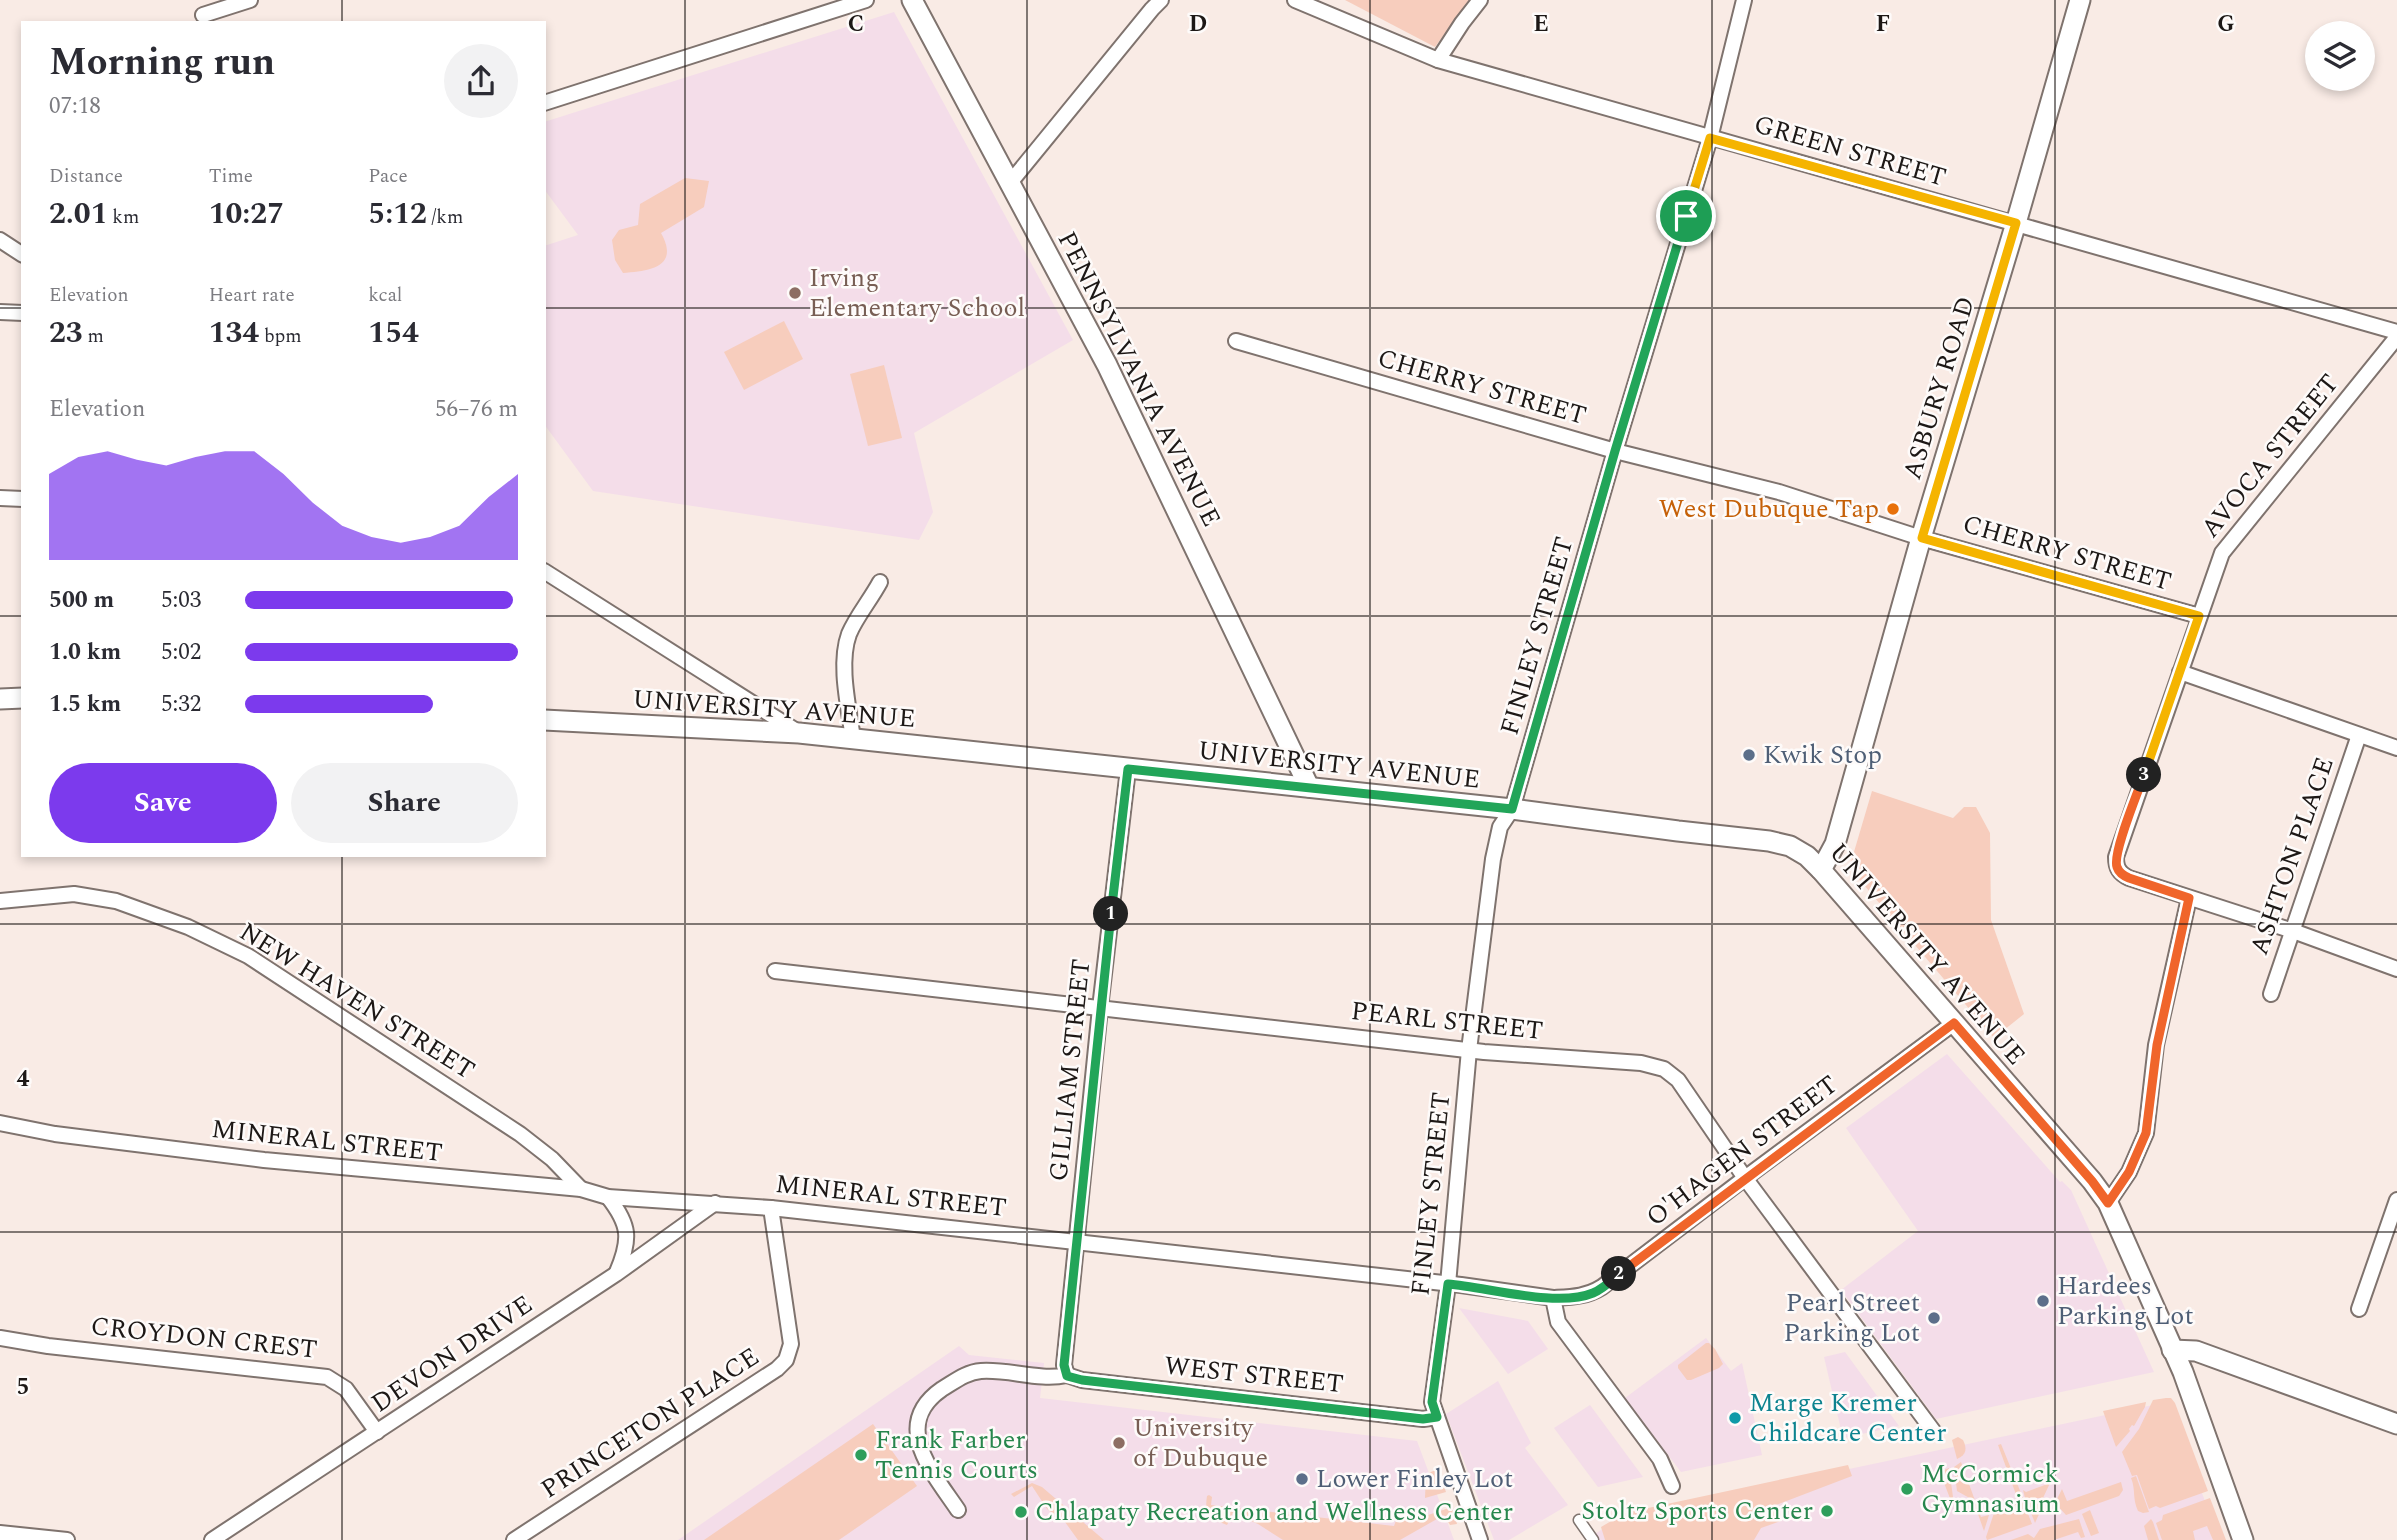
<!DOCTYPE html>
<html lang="en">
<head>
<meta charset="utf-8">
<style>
  :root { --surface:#fff; --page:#f2f2f3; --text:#2b2b33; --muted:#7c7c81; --accent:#7c3aed }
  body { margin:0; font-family:Spectral,serif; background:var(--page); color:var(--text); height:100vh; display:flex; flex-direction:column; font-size:26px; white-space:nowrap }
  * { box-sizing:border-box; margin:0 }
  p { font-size:23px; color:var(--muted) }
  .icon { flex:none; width:38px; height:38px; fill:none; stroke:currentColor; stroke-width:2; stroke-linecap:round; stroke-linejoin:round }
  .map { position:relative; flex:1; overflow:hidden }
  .details { position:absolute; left:21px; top:21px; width:525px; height:836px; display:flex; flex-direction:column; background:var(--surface); border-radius:0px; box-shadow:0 4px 10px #0003 }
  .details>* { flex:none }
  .fabs { position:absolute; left:2305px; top:21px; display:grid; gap:14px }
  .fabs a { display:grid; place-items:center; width:70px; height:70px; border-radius:50%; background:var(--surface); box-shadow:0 4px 10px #0003; font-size:35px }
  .pin { position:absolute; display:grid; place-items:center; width:60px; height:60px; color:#fff; margin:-30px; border:4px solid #fff; border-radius:50%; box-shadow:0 2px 7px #0007 }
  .km { position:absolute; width:35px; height:35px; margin:-18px; border-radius:50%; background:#222; color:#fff; font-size:19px; line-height:35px; text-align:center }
  .round { display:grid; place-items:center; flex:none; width:74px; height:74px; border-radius:37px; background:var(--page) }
  .summary { display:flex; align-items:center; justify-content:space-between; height:119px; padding:0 28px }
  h1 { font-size:38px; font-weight:700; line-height:52px }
  .metrics { display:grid; grid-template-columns:repeat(3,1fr); gap:10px; height:119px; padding:7px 28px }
  .metrics div { display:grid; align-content:center }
  .metrics b { font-size:30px; font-weight:700 }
  .metrics small { font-size:19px; font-weight:400 }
  .metrics p { font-size:19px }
  .chart { height:196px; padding:14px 28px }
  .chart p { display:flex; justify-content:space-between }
  .chart svg { width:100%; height:126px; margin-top:7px; fill:var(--accent); opacity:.7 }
  .button { display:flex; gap:14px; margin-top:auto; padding:14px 28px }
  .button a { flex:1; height:80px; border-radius:42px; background:var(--accent); color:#fff; font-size:28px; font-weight:700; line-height:80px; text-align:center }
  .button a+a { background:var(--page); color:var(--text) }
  ul { padding:0 28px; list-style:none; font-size:23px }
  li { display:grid; grid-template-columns:112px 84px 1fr; align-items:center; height:52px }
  li i { height:18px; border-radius:9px; background:var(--accent) }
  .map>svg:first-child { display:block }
  .education { fill:#f4dde9 }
  .green { fill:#f7cdbd }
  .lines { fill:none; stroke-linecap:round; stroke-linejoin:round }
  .pedestrian-casing { stroke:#7f736e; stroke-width:13 }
  .minor-casing { stroke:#7f736e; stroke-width:18 }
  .secondary-casing { stroke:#7f736e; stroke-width:23 }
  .pedestrian { stroke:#fff; stroke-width:10 }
  .minor { stroke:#fff; stroke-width:14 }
  .secondary { stroke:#fff; stroke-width:19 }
  .split-1-casing { stroke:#fff; stroke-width:14 }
  .split-2-casing { stroke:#fff; stroke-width:14 }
  .split-3-casing { stroke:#fff; stroke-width:14 }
  .split-4-casing { stroke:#fff; stroke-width:14 }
  .split-1 { stroke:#22a559; stroke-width:9 }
  .split-2 { stroke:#22a559; stroke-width:9 }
  .split-3 { stroke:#f0652b; stroke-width:9 }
  .split-4 { stroke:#f5b400; stroke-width:9 }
  .grid { fill:none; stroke:#1d1816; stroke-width:2; stroke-opacity:0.55 }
  .education-dot { fill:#8d6e63; stroke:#fefbfa; stroke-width:2.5 }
  .food-dot { fill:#e8710a; stroke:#fefbfa; stroke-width:2.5 }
  .service-dot { fill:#5c6f8a; stroke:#fefbfa; stroke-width:2.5 }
  .culture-dot { fill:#0f9aa8; stroke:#fefbfa; stroke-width:2.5 }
  .leisure-dot { fill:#2e9e5b; stroke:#fefbfa; stroke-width:2.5 }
  .labels { text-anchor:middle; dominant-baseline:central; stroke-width:5; stroke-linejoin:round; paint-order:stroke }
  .street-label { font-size:26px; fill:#1d1816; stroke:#fefbfa }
  .education-label { font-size:26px; fill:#785e54; stroke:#fefbfa; text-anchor:start }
  .food-label { font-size:26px; fill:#c56008; stroke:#fefbfa; text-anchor:end }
  .service-label { font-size:26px; fill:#4e5e75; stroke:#fefbfa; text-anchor:start }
  .culture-label { font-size:26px; fill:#0d838f; stroke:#fefbfa; text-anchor:start }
  .leisure-label { font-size:26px; fill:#27864d; stroke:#fefbfa; text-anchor:start }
  .grid-label { font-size:23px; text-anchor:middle; font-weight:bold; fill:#1d1816; stroke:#fefbfa; stroke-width:5; stroke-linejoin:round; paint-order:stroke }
</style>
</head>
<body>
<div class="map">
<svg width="2397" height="1540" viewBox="0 0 2397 1540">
  <rect width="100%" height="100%" fill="#f9ebe5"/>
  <g class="education">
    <path d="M894 12 1073 340 914 433 933 512 919 540 593 491 544 424V246L578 235 544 189V122Z"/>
    <path d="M1947 1054 2060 1182 2062 1181 2071 1190 2154 1372 1936 1419 1841 1290 1918 1231 1846 1128Z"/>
    <path d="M1459 1308 1528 1321 1548 1349 1508 1374Z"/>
    <path d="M1706 1338 1731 1371 1742 1363 1762 1455 1681 1472 1625 1398Z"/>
    <path d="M959 1346 969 1355 1044 1363 1040 1398 1417 1441 1454 1540H678Z"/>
    <path d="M1845 1352 1899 1426 1843 1438 1824 1357Z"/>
    <path d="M1498 1381 1531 1443 1525 1448 1568 1505 1509 1540H1494L1446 1414Z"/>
    <path d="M2167 1402 2220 1540H1586L1613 1522 1769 1486Z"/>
    <path d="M1590 1405 1643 1477 1598 1487 1554 1428Z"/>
  </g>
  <g class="green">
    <path d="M1345 0H1469L1435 47Z"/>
    <path d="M685 178 709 181 704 207 661 233C680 267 650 271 623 273L615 260 612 240 619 230 638 225 640 204Z"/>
    <path d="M784 321 803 359 744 390 724 352Z"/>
    <path d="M884 365 902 438 868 446 850 374Z"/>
    <path d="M1872 791 1953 818 1964 807H1976L1990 833 1991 920 2024 1014 1994 1038 1858 878 1851 862Z"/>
    <path d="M1706 1343H1709L1715 1349 1723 1364 1719 1368 1691 1380H1687L1678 1368V1365Z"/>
    <path d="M2166 1398H2171L2175 1403 2208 1491 2160 1508 2156 1506 2149 1509 2137 1475 2132 1476 2122 1452 2139 1429 2153 1400Z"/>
    <path d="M2146 1402 2145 1407 2134 1426 2132 1425 2129 1429 2130 1431 2116 1447 2103 1411Z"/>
    <path d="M873 1424 917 1486 839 1540H704Z"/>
    <path d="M1958 1437 1963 1440C1967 1448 1967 1455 1957 1459L1952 1440Z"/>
    <path d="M2001 1444 2023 1498 2018 1500 1998 1445Z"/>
    <path d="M1961 1462 1981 1517 1989 1515 1984 1531 1973 1500 1957 1491 1954 1467Z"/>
    <path d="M1848 1465 1852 1476 1776 1505 1781 1521 1761 1528 1754 1540H1605L1601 1527 1625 1513Z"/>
    <path d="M1949 1468 1953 1497 1951 1501 1941 1475 1945 1473 1944 1470Z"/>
    <path d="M1438 1469 1446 1492 1425 1498 1426 1474Z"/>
    <path d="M2136 1476 2149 1512 2143 1513 2138 1511C2132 1498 2136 1490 2131 1478Z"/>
    <path d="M2121 1482 2123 1490 2119 1496 2066 1515 2055 1503 2062 1489 2067 1501Z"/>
    <path d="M1032 1483 1042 1487 1104 1540H1078L1065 1522 1047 1509 1032 1486 1014 1497 1011 1494Z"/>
    <path d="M2050 1483 2043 1498H2025L2023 1490 2026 1492Z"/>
    <path d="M1209 1495 1212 1497 1211 1505 1394 1526 1398 1515 1422 1517 1452 1507 1457 1524 1450 1525 1444 1515 1400 1540H1283L1258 1524 1233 1513 1227 1525C1210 1519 1204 1514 1207 1496Z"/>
    <path d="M2210 1498 2226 1540H2213L2207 1526 2193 1531 2195 1540H2162L2156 1523 2162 1520 2163 1515Z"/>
    <path d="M2026 1500 2043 1501 2044 1503 2035 1523Z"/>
    <path d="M2023 1501 2032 1524 1987 1540 1986 1537 1994 1513Z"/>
    <path d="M2090 1510 2099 1533 2091 1536 2082 1514Z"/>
    <path d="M2079 1519 2085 1537 2081 1538 2078 1532 2054 1540H2011L2028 1534 2034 1538 2040 1529Z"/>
    <path d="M2151 1519 2153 1522 2159 1540H2148L2144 1526Z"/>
  </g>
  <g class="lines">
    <g class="pedestrian-casing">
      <path id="pedestrian" d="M1579 1520 1593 1540"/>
    </g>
    <g class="minor-casing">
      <g id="minor">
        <path d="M1295 0 1438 60 2397 332"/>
        <path d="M203 15 250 0"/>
        <path d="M1438 60 1462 23 1480 0"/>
        <path d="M544 103 866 0"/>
        <path d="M1009 184 1152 9 1161 0"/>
        <path d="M0 240 23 255"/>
        <path d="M0 312 23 313"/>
        <path d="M2397 337 2222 553 2116 857C2116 868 2119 873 2129 878L2293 931 2397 969"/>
        <path d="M1236 341 1615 451 1779 492 1921 538 2199 616"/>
        <path d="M0 498 23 499"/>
        <path d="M544 571 798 732"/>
        <path d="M2180 672 2397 748"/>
        <path d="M853 739C849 708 838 664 849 634 856 617 871 599 880 582"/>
        <path d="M0 901 74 894 116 901 188 927 248 956 520 1134 552 1159 581 1189"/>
        <path d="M775 971 1484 1052 1641 1063 1664 1069 1678 1080 1745 1178 1934 1432"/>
        <path d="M2271 994 2359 735"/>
        <path d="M0 1123 55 1134 264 1160 581 1189 608 1197 771 1208 1461 1285 1553 1298 1558 1322 1660 1459 1672 1486"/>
        <path d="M608 1197C630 1225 631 1239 617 1272"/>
        <path d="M2108 1203 2129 1172 2146 1133 2156 1045 2189 898"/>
        <path d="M1553 1298C1571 1297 1586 1297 1602 1287L1745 1178 1954 1023"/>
        <path d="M2359 1309 2397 1200"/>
        <path d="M0 1338 48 1346 327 1377 346 1389 377 1432"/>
        <path d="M1067 1375 1064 1365 1100 1008 1128 769"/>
        <path d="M1067 1375 1082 1380 1423 1419 1437 1417"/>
        <path d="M958 1510C933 1473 890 1425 942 1389 954 1382 966 1372 981 1371 1010 1369 1038 1381 1067 1375"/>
        <path d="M0 1533 67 1540"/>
        <path d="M212 1540 616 1274 715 1203"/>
        <path d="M514 1540 777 1369 786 1360 791 1344 771 1208"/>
        <path d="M1480 1540 1432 1402 1448 1284 1469 1050 1493 859 1500 827 1512 809 1615 451 1710 138 1744 0"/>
      </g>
    </g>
    <g class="secondary-casing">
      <g id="secondary">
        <path d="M912 0 1107 365 1309 787"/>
        <path d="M0 699 23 698"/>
        <path d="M544 720 799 733 1512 809 1678 831 1769 841 1790 846 1807 856 1821 870 2092 1181 2108 1203 2183 1372 2243 1540"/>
        <path d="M1821 870 1835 844 1921 538 2016 223 2080 0"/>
        <path d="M2172 1350 2196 1351 2397 1424"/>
      </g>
    </g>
    <use href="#pedestrian" class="pedestrian"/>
    <use href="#minor" class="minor"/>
    <use href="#secondary" class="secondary"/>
  </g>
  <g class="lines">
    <g class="split-1-casing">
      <path id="split-1" d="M1111 914 1128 769 1512 809 1615 451 1686 216"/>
    </g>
    <g class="split-2-casing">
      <path id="split-2" d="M1111 914 1064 1365 1067 1376 1082 1380 1423 1419 1437 1417 1432 1402 1448 1284C1487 1287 1557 1308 1593 1293 1603 1289 1611 1281 1619 1274"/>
    </g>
    <g class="split-3-casing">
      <path id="split-3" d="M1619 1274 1954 1023 2092 1181 2108 1203 2129 1172 2146 1133 2157 1045 2189 898 2129 878C2124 876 2119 873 2117 867 2112 854 2138 792 2144 775"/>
    </g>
    <g class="split-4-casing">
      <path id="split-4" d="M1686 216 1710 138 2016 223 1922 538 2199 616 2144 775"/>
    </g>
    <use href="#split-1" class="split-1"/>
    <use href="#split-2" class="split-2"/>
    <use href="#split-3" class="split-3"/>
    <use href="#split-4" class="split-4"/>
  </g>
  <path class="grid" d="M342 0V23M685 0V1540M1027 0V1540M1370 0V1540M1712 0V1540M2055 0V1540M0 308H23M544 308H2397M0 616H23M544 616H2397M342 856V1540M0 924H2397M0 1232H2397"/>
  <g class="education-dot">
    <circle cx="795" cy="293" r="7"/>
    <circle cx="1119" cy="1443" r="7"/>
  </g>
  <circle class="food-dot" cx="1893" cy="509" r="7"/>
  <g class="service-dot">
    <circle cx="1749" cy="755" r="7"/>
    <circle cx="2043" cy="1301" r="7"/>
    <circle cx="1934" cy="1318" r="7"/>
    <circle cx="1302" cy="1479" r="7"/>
  </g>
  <circle class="culture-dot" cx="1735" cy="1418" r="7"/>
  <g class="leisure-dot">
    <circle cx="861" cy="1455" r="7"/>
    <circle cx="1907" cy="1489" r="7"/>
    <circle cx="1827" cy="1511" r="7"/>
    <circle cx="1021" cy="1512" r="7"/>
  </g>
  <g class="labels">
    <g class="street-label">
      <text transform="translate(1850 151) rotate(16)">GREEN STREET</text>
      <text transform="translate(1139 379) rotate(63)">PENNSYLVANIA AVENUE</text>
      <text transform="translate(1482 387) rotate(16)">CHERRY STREET</text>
      <text transform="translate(1939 388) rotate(-73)">ASBURY ROAD</text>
      <text transform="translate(2270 456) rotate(-51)">AVOCA STREET</text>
      <text transform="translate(2067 553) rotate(16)">CHERRY STREET</text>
      <text transform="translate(1537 636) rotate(-74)">FINLEY STREET</text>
      <text transform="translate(774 709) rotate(4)">UNIVERSITY AVENUE</text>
      <text transform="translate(1339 765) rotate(6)">UNIVERSITY AVENUE</text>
      <text transform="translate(2292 856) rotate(-71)">ASHTON PLACE</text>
      <text transform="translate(1927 954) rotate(49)">UNIVERSITY AVENUE</text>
      <text transform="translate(357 1001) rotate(32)">NEW HAVEN STREET</text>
      <text transform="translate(1447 1021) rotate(6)">PEARL STREET</text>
      <text transform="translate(1070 1070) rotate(-84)">GILLIAM STREET</text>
      <text transform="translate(327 1141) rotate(6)">MINERAL STREET</text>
      <text transform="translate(1742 1151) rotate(-37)">O'HAGEN STREET</text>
      <text transform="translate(1431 1194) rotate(-84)">FINLEY STREET</text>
      <text transform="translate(891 1196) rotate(6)">MINERAL STREET</text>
      <text transform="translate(204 1338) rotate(6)">CROYDON CREST</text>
      <text transform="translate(452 1354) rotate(-34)">DEVON DRIVE</text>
      <text transform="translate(1254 1375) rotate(6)">WEST STREET</text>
      <text transform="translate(650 1423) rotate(-33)">PRINCETON PLACE</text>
    </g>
    <g class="education-label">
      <text x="809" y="278">Irving<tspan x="809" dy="30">Elementary School</tspan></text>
      <text x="1133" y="1428">University<tspan x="1133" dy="30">of Dubuque</tspan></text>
    </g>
    <g class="food-label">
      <text x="1879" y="509">West Dubuque Tap</text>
    </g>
    <g class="service-label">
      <text x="1763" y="755">Kwik Stop</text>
      <text x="2057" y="1286">Hardees<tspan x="2057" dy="30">Parking Lot</tspan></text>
      <text x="1920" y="1303" text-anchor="end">Pearl Street<tspan x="1920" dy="30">Parking Lot</tspan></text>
      <text x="1316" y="1479">Lower Finley Lot</text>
    </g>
    <g class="culture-label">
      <text x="1749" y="1403">Marge Kremer<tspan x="1749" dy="30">Childcare Center</tspan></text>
    </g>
    <g class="leisure-label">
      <text x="875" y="1440">Frank Farber<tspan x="875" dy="30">Tennis Courts</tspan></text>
      <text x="1921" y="1474">McCormick<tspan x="1921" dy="30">Gymnasium</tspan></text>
      <text x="1813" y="1511" text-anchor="end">Stoltz Sports Center</text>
      <text x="1035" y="1512">Chlapaty Recreation and Wellness Center</text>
    </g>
  </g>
  <g class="grid-label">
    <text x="856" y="31">C</text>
    <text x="1198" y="31">D</text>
    <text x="1541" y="31">E</text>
    <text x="1883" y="31">F</text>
    <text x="2226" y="31">G</text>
    <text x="23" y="1086">4</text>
    <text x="23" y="1394">5</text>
  </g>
</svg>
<div class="fabs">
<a><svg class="icon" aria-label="layers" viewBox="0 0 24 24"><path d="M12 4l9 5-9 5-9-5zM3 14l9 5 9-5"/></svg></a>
</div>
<div class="pin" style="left:1686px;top:216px;background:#1e9e55"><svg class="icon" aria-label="arrive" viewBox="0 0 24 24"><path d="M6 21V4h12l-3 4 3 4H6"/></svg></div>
<b class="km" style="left:1111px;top:914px">1</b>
<b class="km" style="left:1619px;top:1274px">2</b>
<b class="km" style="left:2144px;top:775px">3</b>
<section class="details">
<div class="summary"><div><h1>Morning run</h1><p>07:18</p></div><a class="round"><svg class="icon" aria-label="share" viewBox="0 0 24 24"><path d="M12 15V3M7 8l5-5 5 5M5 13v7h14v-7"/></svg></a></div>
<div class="metrics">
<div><p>Distance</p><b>2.01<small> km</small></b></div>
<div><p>Time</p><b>10:27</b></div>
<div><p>Pace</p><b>5:12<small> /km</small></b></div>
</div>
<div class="metrics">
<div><p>Elevation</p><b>23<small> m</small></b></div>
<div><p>Heart rate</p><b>134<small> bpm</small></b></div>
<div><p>kcal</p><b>154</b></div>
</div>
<div class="chart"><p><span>Elevation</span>56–76 m</p>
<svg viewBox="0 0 160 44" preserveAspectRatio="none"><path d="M0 44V14L10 8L20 6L30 9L40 11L50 8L60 6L70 6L80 14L90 24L100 32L110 36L120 38L130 36L140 32L150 22L160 14V44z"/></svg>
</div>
<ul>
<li><b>500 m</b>5:03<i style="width:98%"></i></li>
<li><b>1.0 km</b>5:02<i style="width:100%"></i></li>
<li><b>1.5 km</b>5:32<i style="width:69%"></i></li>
</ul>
<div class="button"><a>Save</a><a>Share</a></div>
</section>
</div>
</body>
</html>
